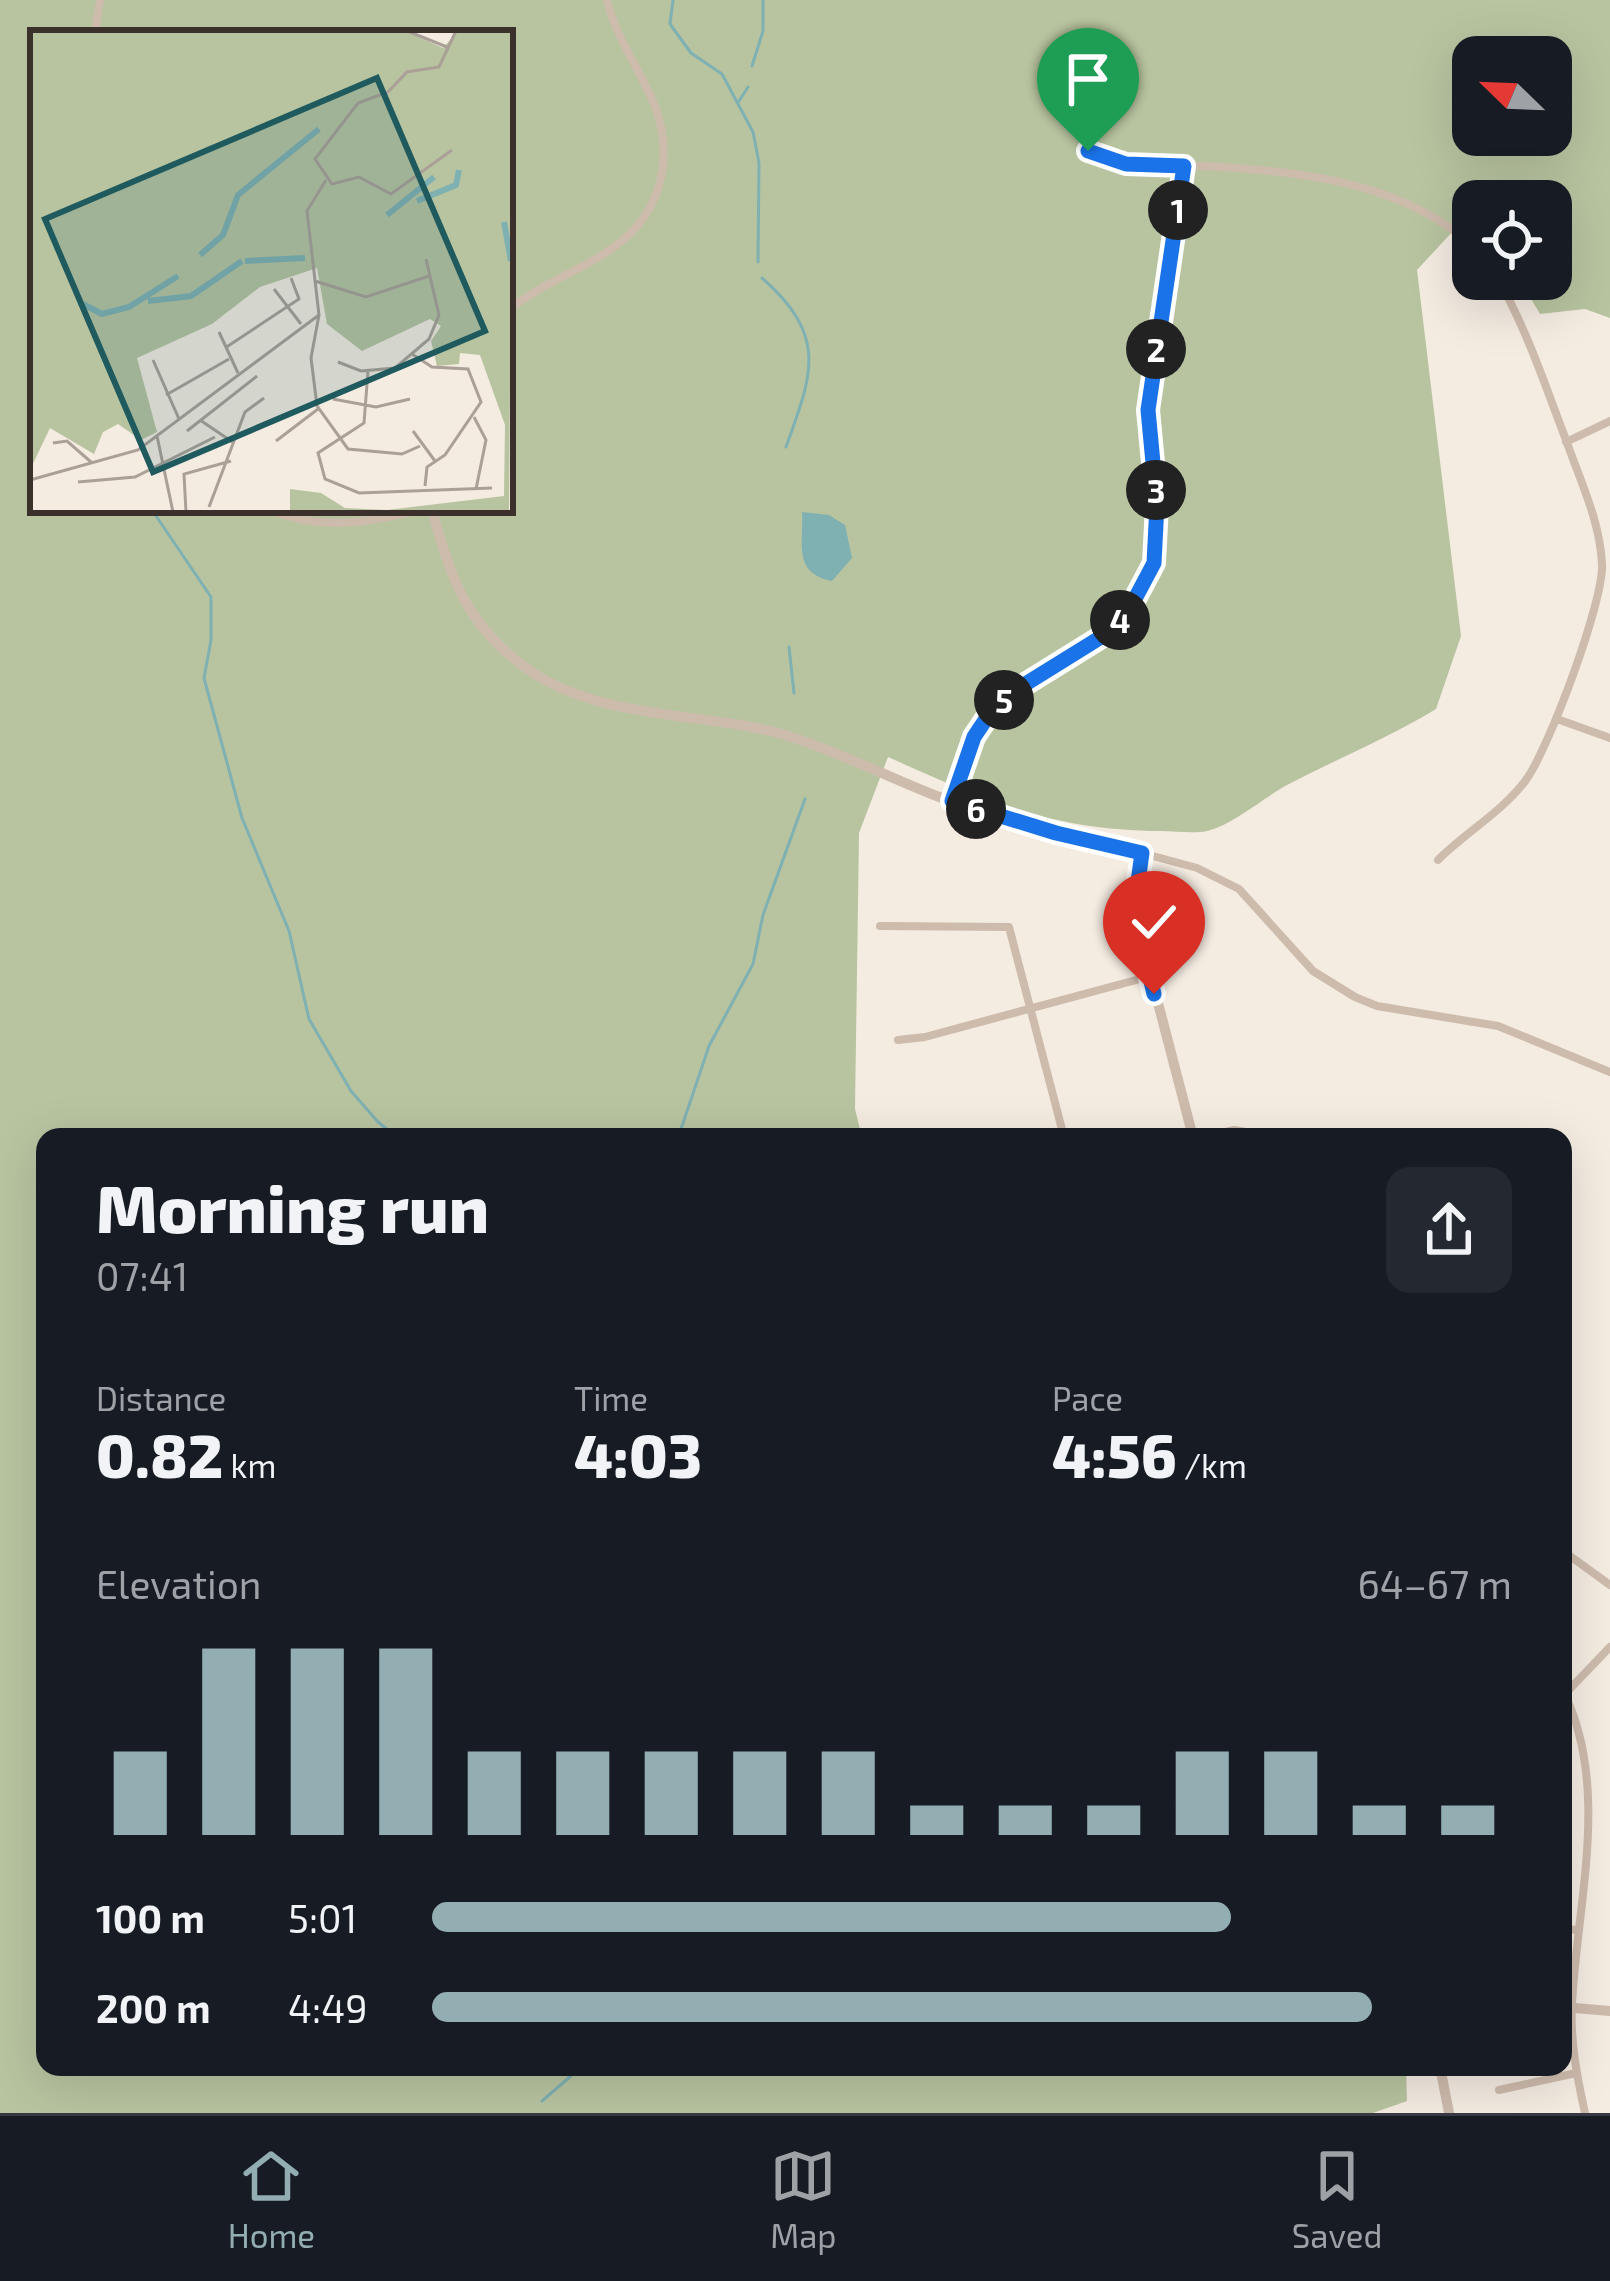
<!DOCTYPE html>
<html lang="en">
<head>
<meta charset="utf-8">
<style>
  :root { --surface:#171b24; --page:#242831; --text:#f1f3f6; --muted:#9ea1a6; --line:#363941; --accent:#92aeb2 }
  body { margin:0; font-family:"Exo 2",sans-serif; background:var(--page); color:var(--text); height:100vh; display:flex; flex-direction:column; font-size:45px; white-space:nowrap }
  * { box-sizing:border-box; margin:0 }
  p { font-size:39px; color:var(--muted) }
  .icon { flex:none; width:66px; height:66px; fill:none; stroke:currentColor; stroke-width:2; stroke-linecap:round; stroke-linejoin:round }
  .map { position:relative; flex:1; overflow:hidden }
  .drawer { position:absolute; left:36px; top:1128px; width:1536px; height:948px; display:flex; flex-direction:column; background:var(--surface); border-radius:24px; box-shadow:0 12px 48px #0002 }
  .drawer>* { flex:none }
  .needle { width:78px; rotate:293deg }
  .buttons { position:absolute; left:1452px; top:36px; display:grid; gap:24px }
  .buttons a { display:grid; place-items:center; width:120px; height:120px; border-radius:24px; background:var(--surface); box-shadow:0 12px 48px #0002; font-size:60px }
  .pin { position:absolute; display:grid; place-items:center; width:102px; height:102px; color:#fff; margin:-123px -51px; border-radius:50% 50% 50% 0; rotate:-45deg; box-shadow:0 0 12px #0007 }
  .pin .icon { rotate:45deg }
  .km { position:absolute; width:60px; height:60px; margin:-30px; border-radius:50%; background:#222; color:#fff; font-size:33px; line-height:60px; text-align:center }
  .round { display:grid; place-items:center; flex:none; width:126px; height:126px; border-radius:24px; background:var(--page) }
  .headline { display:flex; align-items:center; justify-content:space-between; height:204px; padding:0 60px }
  h1 { font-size:66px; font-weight:800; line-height:90px }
  .stats { display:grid; grid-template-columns:repeat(3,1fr); gap:18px; height:204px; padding:12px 60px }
  .stats div { display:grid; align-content:center }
  .stats b { font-size:60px; font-weight:800 }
  .stats small { font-size:33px; font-weight:400 }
  .stats p { font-size:33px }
  .chart { height:336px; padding:24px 60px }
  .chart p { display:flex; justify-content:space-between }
  .chart svg { width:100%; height:216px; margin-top:12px; stroke:var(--accent); stroke-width:6 }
  ul { padding:0 60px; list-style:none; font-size:39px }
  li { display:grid; grid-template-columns:192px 144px 1fr; align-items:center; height:90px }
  li i { height:30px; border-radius:15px; background:var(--accent) }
  .tabs { display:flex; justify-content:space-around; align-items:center; height:168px; border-top:3px solid var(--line); background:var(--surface); font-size:33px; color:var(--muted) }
  .tabs a { display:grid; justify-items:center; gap:6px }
  .tabs .current { color:var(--accent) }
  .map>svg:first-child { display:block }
  .green { fill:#b8c4a0; fill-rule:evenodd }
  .water { fill:#7fb0b2 }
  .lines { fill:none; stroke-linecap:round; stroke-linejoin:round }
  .stream { stroke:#7fb0b2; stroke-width:3 }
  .minor { stroke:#cdbbac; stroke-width:8 }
  .tertiary { stroke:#cdbbac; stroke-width:10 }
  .route-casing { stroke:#fff; stroke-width:24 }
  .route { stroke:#1a73e8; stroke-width:15 }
  .inset-river { fill:none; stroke:#7fb0b2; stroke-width:6 }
  .inset-road { fill:none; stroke:#aaa098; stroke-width:3 }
  .view { fill:#1f5a5e; fill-opacity:0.15; stroke:#1f5a5e; stroke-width:6 }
  .inset-edge { fill:none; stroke:#3b302b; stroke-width:6 }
</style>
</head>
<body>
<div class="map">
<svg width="1610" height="2113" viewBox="0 0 1610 2113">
  <rect width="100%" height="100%" fill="#f4ebe1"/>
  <path class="green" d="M0 0H1610V318L1585 309 1540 314 1519 279H1551V201H1473V224L1454 230 1417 270 1461 636 1436 709C1388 738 1337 759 1287 785 1265 797 1231 826 1207 831 1193 834 1175 831 1161 831 1050 830 987 801 888 757L859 833 855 1109 862 1137H45V2067H1406L1407 2101 1373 2113H0ZM33 33H510V510H33ZM1473 57H1551V135H1473Z"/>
  <path class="water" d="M802 512 829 515 845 525 852 558 832 581C792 573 804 543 802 512Z"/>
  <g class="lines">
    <g class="stream">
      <path d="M673 0 670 24 691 53 722 74 753 132 759 163 758 262"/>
      <path d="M752 66 763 31V0"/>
      <path d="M739 101 748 87"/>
      <path d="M762 278C829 337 812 374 786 447"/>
      <path d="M152 510 211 597V640L204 678 242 818 289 931 309 1019 351 1091 378 1122 397 1137"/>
      <path d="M789 647 794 693"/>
      <path d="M680 1132 709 1046 753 964 763 915 805 799"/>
      <path d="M542 2101 572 2075 589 2067"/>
    </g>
    <g class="minor">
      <path d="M95 33 100 0"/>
      <path d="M1088 151C1133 166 1176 165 1224 167 1310 173 1408 185 1473 247"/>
      <path d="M510 309C563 266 640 258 660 182 666 158 664 132 656 109 642 72 616 39 607 0"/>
      <path d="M1566 442 1610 421"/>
      <path d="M270 510C323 531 365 523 420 510"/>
      <path d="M1557 719 1610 738"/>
      <path d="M952 801 974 737 990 713 1011 693 1106 634 1128 612 1154 563 1157 505 1148 410 1183 166"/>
      <path d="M1142 853 1197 868 1239 889 1313 971 1355 997 1377 1006 1498 1026 1610 1072"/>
      <path d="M1438 860C1466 832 1502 812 1526 780 1549 748 1604 601 1602 564 1600 521 1580 480 1566 440 1545 385 1527 330 1498 279"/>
      <path d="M880 926 1009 927 1064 1137"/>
      <path d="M898 1040 925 1037 1151 976"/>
      <path d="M1204 1137 1234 1130 1275 1137"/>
      <path d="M1563 1551 1610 1585"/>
      <path d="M1565 1695C1610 1790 1577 1903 1572 2004 1570 2041 1577 2077 1585 2113"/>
      <path d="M1563 1696 1610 1647"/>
      <path d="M1563 1929 1579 1930"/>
      <path d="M1499 2090 1576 2073"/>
    </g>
    <g class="tertiary">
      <path d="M432 510C451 579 467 627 529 670 602 721 703 711 785 735 841 752 893 780 947 800 1011 822 1076 838 1142 853L1134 911 1193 1137"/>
      <path d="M1563 2007 1610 2011"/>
      <path d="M1440 2067 1449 2113"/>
    </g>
  </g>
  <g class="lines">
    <g class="route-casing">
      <path id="route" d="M1088 151 1126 164 1184 166 1148 410 1157 505 1154 563 1128 612 1106 634 1011 693 990 713 974 737 952 801 1056 833 1142 853 1134 911 1154 994"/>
    </g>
    <use href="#route" class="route"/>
  </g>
  <g transform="translate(30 30)">
    <rect width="483" height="483" fill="#f4ebe1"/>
    <path d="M375 1 413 18 428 1H483L479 482H260V459L291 463 315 478 357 480 474 466 475 395 450 325 430 323 429 334 407 336 401 311 411 296 400 289 332 321 297 294 287 238 230 257 182 294 107 328 127 402 111 410 88 394 73 402 64 424 20 398 0 440 2 3Z" fill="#b8c4a0"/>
    <path class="inset-river" d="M387 171 426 155 429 140M357 185 404 147M474 192 481 231M170 225 193 205 208 165 289 99M215 231 275 228M118 271 161 266 212 231M53 274 72 284 99 277 148 246"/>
    <path class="inset-road" d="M377 1 417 17M422 120 361 164 329 147 302 154 285 129 328 73 358 62 377 42 409 37 426 1M285 251 336 267 399 246M244 259 271 294M289 285 281 328 287 376 318 419 372 424 390 416M189 302 208 343M195 318 269 269 261 248M382 324 402 337 438 339 451 372 415 425 397 437 395 456M123 330 149 389M308 332 331 341 365 338 399 309 409 285 396 229M338 341 334 393 288 423 295 449 329 463 462 458M136 365 199 329M303 369 346 377 380 369M444 387 456 410 446 459M170 390 204 413M157 401 227 346M383 401 405 431M127 406 143 482M246 411 288 379M23 413 37 411 61 432M0 450 108 420 289 285 277 181 296 150M48 452 105 447 185 407M179 477 215 382 234 368M156 482 154 444 201 431"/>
    <path class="view" d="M347 48 455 301 123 442 15 189Z"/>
    <rect width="483" height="483" class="inset-edge"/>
  </g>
</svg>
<div class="buttons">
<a><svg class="needle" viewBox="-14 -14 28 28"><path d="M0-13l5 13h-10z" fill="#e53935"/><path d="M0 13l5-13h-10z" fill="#9ea1a6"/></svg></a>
<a><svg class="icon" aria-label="locate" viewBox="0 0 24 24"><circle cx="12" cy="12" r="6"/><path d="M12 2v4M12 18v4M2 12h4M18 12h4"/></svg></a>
</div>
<div class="pin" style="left:1088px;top:151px;background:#1e9e55"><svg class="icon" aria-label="arrive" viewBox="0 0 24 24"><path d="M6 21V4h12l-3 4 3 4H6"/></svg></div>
<div class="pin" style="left:1154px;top:994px;background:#d93025"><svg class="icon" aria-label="check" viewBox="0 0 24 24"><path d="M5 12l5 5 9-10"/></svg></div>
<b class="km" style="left:1178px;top:210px">1</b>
<b class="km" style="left:1156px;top:349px">2</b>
<b class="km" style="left:1156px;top:490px">3</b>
<b class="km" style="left:1120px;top:620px">4</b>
<b class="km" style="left:1004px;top:700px">5</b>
<b class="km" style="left:976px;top:809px">6</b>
<section class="drawer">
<div class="headline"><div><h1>Morning run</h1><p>07:41</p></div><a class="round"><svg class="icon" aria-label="share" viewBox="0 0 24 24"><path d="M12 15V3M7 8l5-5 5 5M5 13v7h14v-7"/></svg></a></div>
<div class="stats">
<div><p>Distance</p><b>0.82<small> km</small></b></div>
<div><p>Time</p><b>4:03</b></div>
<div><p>Pace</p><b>4:56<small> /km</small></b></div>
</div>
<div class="chart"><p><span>Elevation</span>64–67 m</p>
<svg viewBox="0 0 160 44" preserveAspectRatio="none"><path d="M5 44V27M15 44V6M25 44V6M35 44V6M45 44V27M55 44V27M65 44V27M75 44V27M85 44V27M95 44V38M105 44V38M115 44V38M125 44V27M135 44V27M145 44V38M155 44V38"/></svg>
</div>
<ul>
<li><b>100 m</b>5:01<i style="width:74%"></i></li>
<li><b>200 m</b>4:49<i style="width:87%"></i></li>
</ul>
</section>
</div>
<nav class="tabs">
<a class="current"><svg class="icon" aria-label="home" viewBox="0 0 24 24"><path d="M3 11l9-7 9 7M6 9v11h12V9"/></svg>Home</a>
<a><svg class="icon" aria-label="map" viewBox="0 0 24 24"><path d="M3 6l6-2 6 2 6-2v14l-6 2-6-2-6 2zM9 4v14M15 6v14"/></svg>Map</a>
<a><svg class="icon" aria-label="saved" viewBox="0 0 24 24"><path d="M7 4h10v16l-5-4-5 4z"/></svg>Saved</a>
</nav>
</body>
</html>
